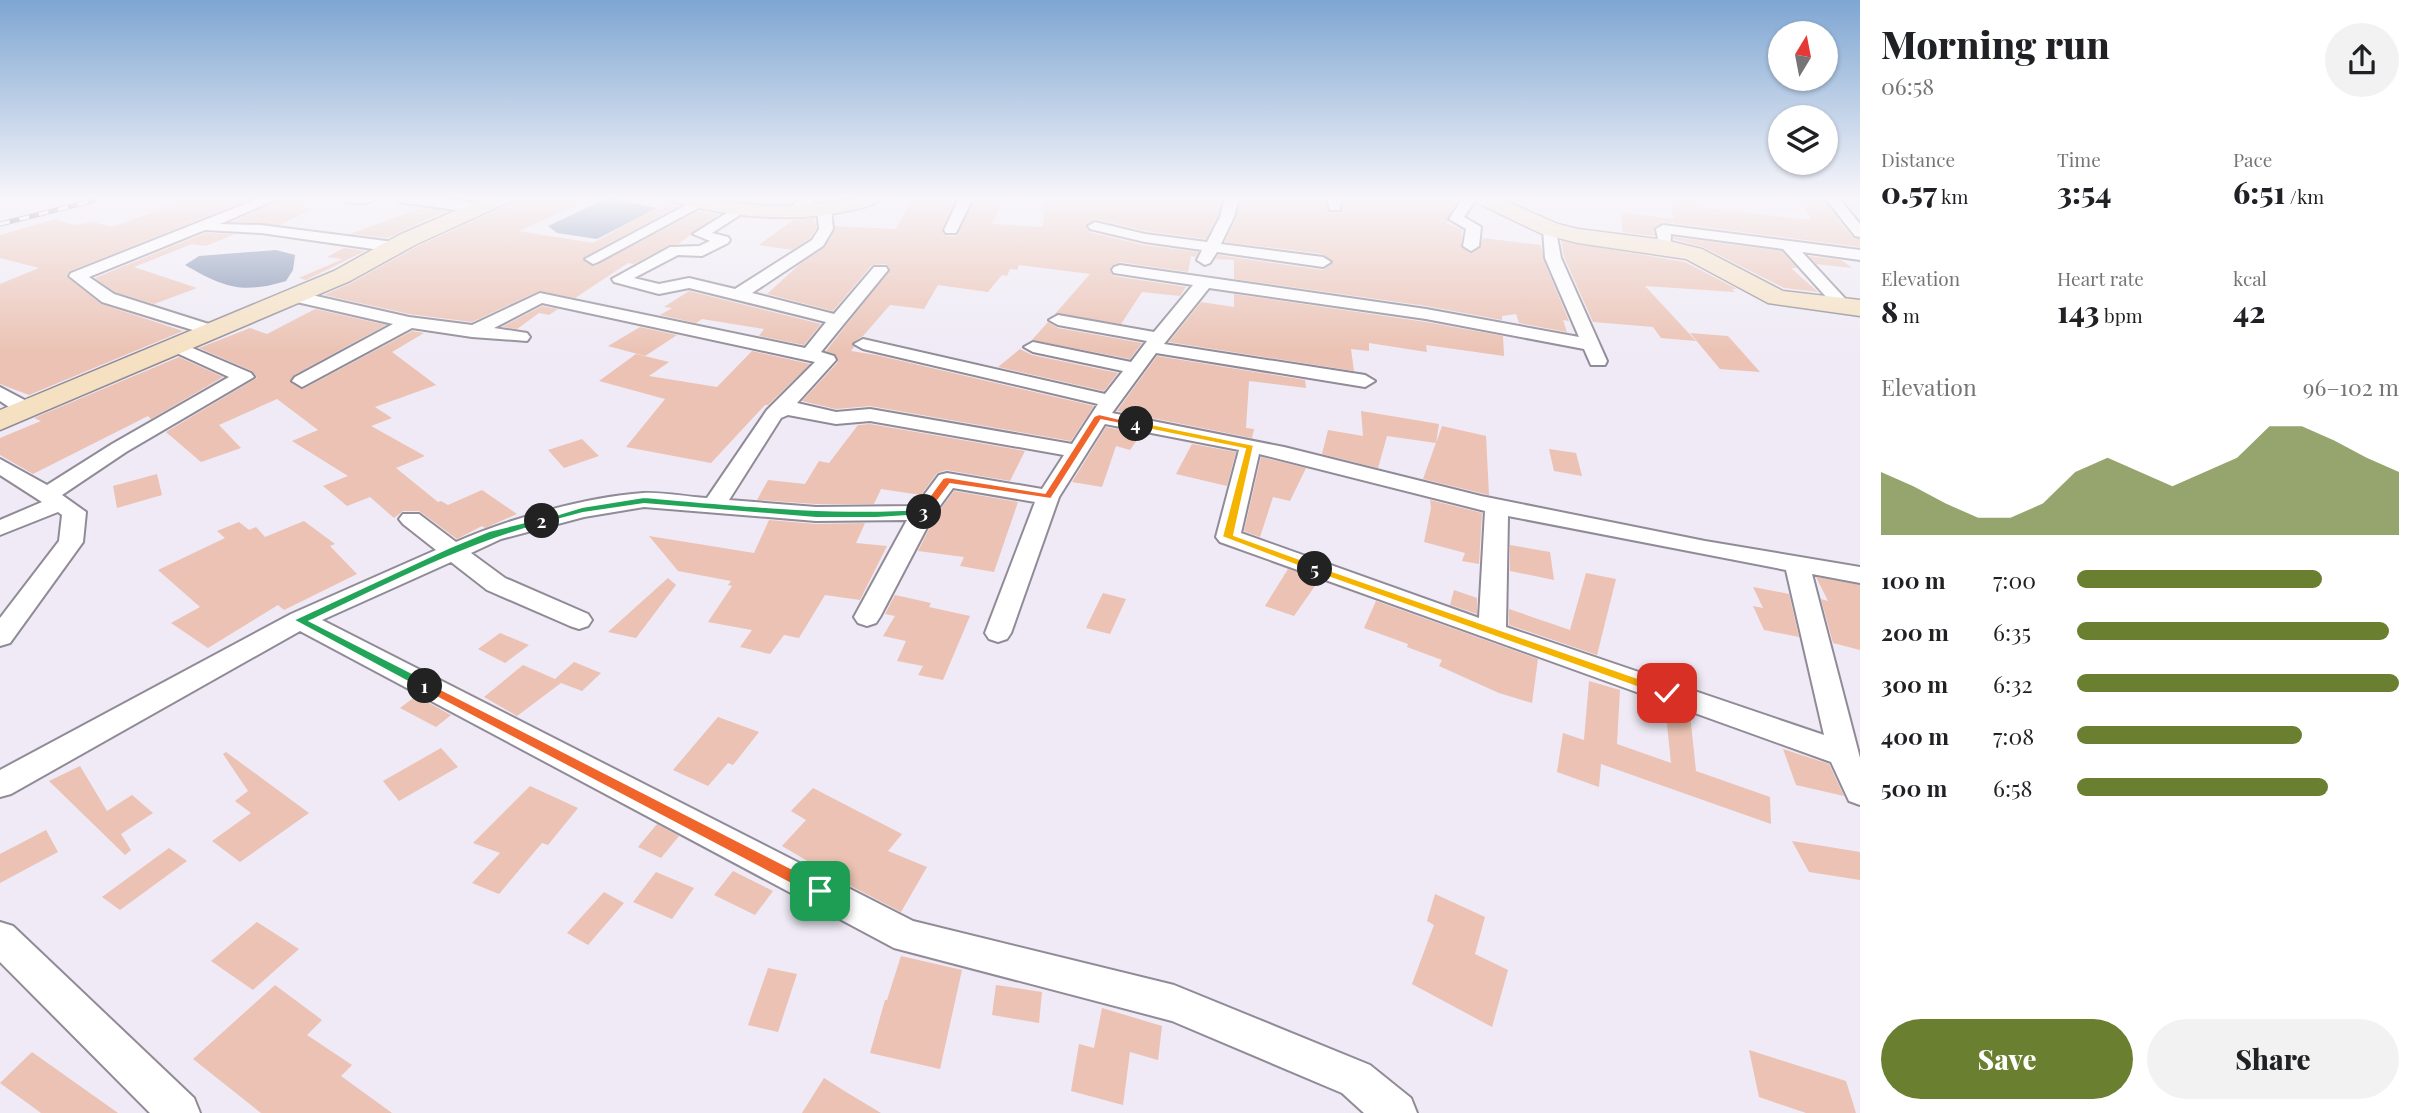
<!DOCTYPE html>
<html lang="en">
<head>
<meta charset="utf-8">
<style>
  :root { --surface:#fff; --page:#f2f2f2; --text:#202124; --muted:#757577; --accent:#6a7f30 }
  body { margin:0; font-family:"Playfair Display",serif; background:var(--page); color:var(--text); height:100vh; display:flex; flex-direction:column; font-size:26px; white-space:nowrap }
  * { box-sizing:border-box; margin:0 }
  p { font-size:23px; color:var(--muted) }
  .icon { flex:none; width:38px; height:38px; fill:none; stroke:currentColor; stroke-width:2; stroke-linecap:round; stroke-linejoin:round }
  .map { position:relative; flex:1; overflow:hidden }
  .drawer { display:flex; flex-direction:column; background:var(--surface); width:560px }
  .drawer>* { flex:none }
  .needle { width:46px; rotate:10deg }
  .tools { position:absolute; left:1768px; top:21px; display:grid; gap:14px }
  .tools a { display:grid; place-items:center; width:70px; height:70px; border-radius:50%; background:var(--surface); box-shadow:0 2px 5px #0004; font-size:35px }
  .pin { position:absolute; display:grid; place-items:center; width:60px; height:60px; color:#fff; margin:-30px; border-radius:14px; box-shadow:0 4px 10px #0006 }
  .km { position:absolute; width:35px; height:35px; margin:-18px; border-radius:50%; background:#222; color:#fff; font-size:19px; line-height:35px; text-align:center }
  .round { display:grid; place-items:center; flex:none; width:74px; height:74px; border-radius:37px; background:var(--page) }
  .head { display:flex; align-items:center; justify-content:space-between; height:119px; padding:0 21px }
  h1 { font-size:38px; font-weight:800; line-height:52px }
  .metrics { display:grid; grid-template-columns:repeat(3,1fr); gap:10px; height:119px; padding:7px 21px }
  .metrics div { display:grid; align-content:center }
  .metrics b { font-size:30px; font-weight:800 }
  .metrics small { font-size:19px; font-weight:400 }
  .metrics p { font-size:19px }
  .chart { height:196px; padding:14px 21px }
  .chart p { display:flex; justify-content:space-between }
  .chart svg { width:100%; height:126px; margin-top:7px; fill:var(--accent); opacity:.7 }
  .primary-button { display:flex; gap:14px; margin-top:auto; padding:14px 21px }
  .primary-button a { flex:1; height:80px; border-radius:42px; background:var(--accent); color:#fff; font-size:28px; font-weight:800; line-height:80px; text-align:center }
  .primary-button a+a { background:var(--page); color:var(--text) }
  ul { padding:0 21px; list-style:none; font-size:23px }
  li { display:grid; grid-template-columns:112px 84px 1fr; align-items:center; height:52px }
  li i { height:18px; border-radius:9px; background:var(--accent) }
  main { display:flex; flex:1; min-height:0 }
  .map>svg:first-child { display:block }
  .water { fill:#7f91b0 }
  .building { fill:#ebc2b3 }
  .lines { fill:none; stroke-linecap:round; stroke-linejoin:round }
  .street-casing { stroke:#908b96; stroke-width:4 }
  .secondary-casing { stroke:#908b96; stroke-width:3 }
  .street { fill:#fff; fill-rule:evenodd }
  .secondary { fill:#f5e1c2; fill-rule:evenodd }
  .rail-casing { stroke:#6b686e; stroke-width:5 }
  .rail { stroke:#fbf8fd; stroke-width:3.5; stroke-dasharray:10; stroke-linecap:butt }
  .split-1 { fill:#f0652b; stroke:#fff; stroke-width:2 }
  .split-2 { fill:#22a559; stroke:#fff; stroke-width:2 }
  .split-3 { fill:#22a559; stroke:#fff; stroke-width:2 }
  .split-4 { fill:#f0652b; stroke:#fff; stroke-width:2 }
  .split-5 { fill:#f5b400; stroke:#fff; stroke-width:2 }
  .split-6 { fill:#f5b400; stroke:#fff; stroke-width:2 }
</style>
</head>
<body>
<main>
<div class="map">
<svg width="1860" height="1113" viewBox="0 0 1860 1113">
  <rect width="100%" height="100%" fill="#efeaf5"/>
  <g class="water">
    <path d="M608 198 657 208 597 239 557 233 548 226Z"/>
    <path d="M276 250 295 255 293 270 286 281C242 294 225 288 185 265L199 256Z"/>
  </g>
  <g class="building">
    <path d="M192 198H253L70 271 66 276 101 304 183 331 29 395 0 384V284L39 268 0 258V235L55 219 73 225 94 222 112 227Z"/>
    <path d="M515 198H593L519 231 593 243 669 201 678 206 583 258 594 266 699 211 719 214 678 244 669 245 634 264 628 263 575 298 539 291 472 322 409 314 324 295 351 283 416 247 510 204Z"/>
    <path d="M975 198H1003L992 224 1043 227 1044 198H1222L1218 216 1206 239 1145 231 1096 219 1087 224 1089 232 1144 245 1198 252 1196 257 1191 256 1188 272 1120 262 1112 266 1110 271 1114 276 1186 287 1180 296 1142 292 1121 324 1055 314 1090 274 1019 265 1017 270 1010 269 1007 276 1002 275 988 292 938 285 924 309 890 305 863 336 852 343 854 347 851 351 876 355 1094 406 1071 441 870 406 836 409 802 401 838 362 836 355 826 351 890 269 886 264 872 265 833 311 767 294 801 263 824 248 835 226 896 229 912 200 954 202 942 229 946 236H956Z"/>
    <path d="M1241 198H1325L1330 213 1342 212 1344 198H1456L1447 223 1462 230 1461 247 1470 253 1480 248 1483 238 1541 245 1543 259 1569 321 1563 320 1567 332 1519 323 1516 314 1502 316V320L1426 306 1234 279V260L1216 259 1218 255 1323 270 1333 263 1323 254 1225 242 1236 218Z"/>
    <path d="M1670 198 1696 202 1697 207 1811 220 1798 198H1822L1853 238 1860 239V247L1663 222 1654 228 1655 236 1622 232 1621 212 1673 219Z"/>
    <path d="M280 200 305 202 299 208 312 209 280 225 232 222Z"/>
    <path d="M421 208 447 211 387 238 350 234Z"/>
    <path d="M815 218 816 228 810 238 792 250 759 245 793 220Z"/>
    <path d="M205 233 235 234 206 246 192 244 134 267 197 288 154 304 115 292 95 278Z"/>
    <path d="M1673 237 1782 251 1797 268H1791L1818 292 1784 288 1703 247 1673 239Z"/>
    <path d="M1561 241 1685 262 1737 289H1732L1735 292 1645 286 1696 341 1661 338 1653 327 1593 322 1564 257Z"/>
    <path d="M344 248 365 251 306 280 299 278 343 259 327 257Z"/>
    <path d="M1809 256 1841 260 1852 268 1816 264Z"/>
    <path d="M689 291 821 324 804 345 759 336 764 329 702 319 696 323 660 315 672 308 664 307Z"/>
    <path d="M1234 294 1426 322 1503 336 1504 356 1426 345 1427 352 1369 343V351L1351 349 1354 371 1169 342 1201 302 1234 307Z"/>
    <path d="M542 306 558 309 549 315 539 313 517 329 502 327Z"/>
    <path d="M315 309 386 325 294 375 291 383 303 389 412 331 424 333 392 352 436 385 375 407 392 418 371 426 425 456 396 468 438 502 441 501 448 505 482 490 517 514 485 528 482 526 457 539 419 511H403L394 518 370 497 347 506 323 486 348 476 292 441 318 430 277 399 219 425 241 448 201 462 166 432 257 378 252 371 199 348 250 328 267 334Z"/>
    <path d="M1048 322 1058 328 1142 343 1130 359 1032 340Z"/>
    <path d="M640 327 677 335 645 356 608 346Z"/>
    <path d="M1690 333 1728 336 1760 372 1720 369Z"/>
    <path d="M1020 349 1032 355 1118 373 1104 391 998 367Z"/>
    <path d="M752 351 810 364 768 405H765L711 463 626 447 665 399 599 381 636 354 669 362 649 376 717 387Z"/>
    <path d="M1157 356 1305 380 1306 388 1249 381 1246 428 1254 429 1252 438 1117 411Z"/>
    <path d="M179 357 223 377 151 419 148 416 33 474 0 455V438L41 421 34 418Z"/>
    <path d="M1361 411 1439 424 1436 443 1387 436 1378 468 1322 454 1328 430 1363 436Z"/>
    <path d="M870 424 1025 451 1010 481 946 470 937 473 921 495 881 489 874 504H816L757 500 768 480 805 484 819 461 829 463 858 425Z"/>
    <path d="M1442 426 1486 436 1489 495 1423 479Z"/>
    <path d="M1106 427 1141 434 1130 450 1116 446 1102 487 1072 482Z"/>
    <path d="M582 439 599 456 564 468 548 450Z"/>
    <path d="M1192 444 1236 452 1227 486 1176 474Z"/>
    <path d="M1549 449 1576 453 1582 476 1554 471Z"/>
    <path d="M1261 457 1306 468 1290 501 1273 497 1260 537 1244 531Z"/>
    <path d="M157 474 162 495 117 508 113 486Z"/>
    <path d="M954 491 1018 502 994 572 960 566 964 557 918 551 936 515Z"/>
    <path d="M1430 500 1482 513 1479 564 1462 561 1465 553 1424 542 1431 508Z"/>
    <path d="M769 520 816 524 865 523 856 543 887 546 860 600 825 595 799 638 784 635 770 654 740 647 752 630 708 622 732 586 728 585 731 581 678 571 649 536 754 553Z"/>
    <path d="M304 521 335 544 330 546 357 574 284 610 278 605 208 648 171 623 200 607 158 570 225 538 217 531 239 522 249 530 256 527 265 537Z"/>
    <path d="M1510 545 1550 552 1554 580 1510 571Z"/>
    <path d="M1288 569 1319 580 1294 616 1265 606Z"/>
    <path d="M1586 573 1616 579 1597 655 1509 625V609L1570 630Z"/>
    <path d="M1816 577 1860 585V650L1833 643 1821 599 1828 601Z"/>
    <path d="M668 578 676 585 636 638 608 632Z"/>
    <path d="M1753 587 1789 594 1799 637 1764 630 1753 606 1763 608Z"/>
    <path d="M1454 590 1477 598V614L1450 605Z"/>
    <path d="M1103 593 1126 599 1110 634 1086 628Z"/>
    <path d="M895 595 931 603 929 607 970 616 943 680 918 675 923 666 897 661 906 641 883 636 895 616 885 614Z"/>
    <path d="M1376 601 1538 659 1532 703 1499 693 1439 666 1442 660 1407 647 1408 644 1364 628Z"/>
    <path d="M500 633 529 645 505 663 478 649Z"/>
    <path d="M574 662 601 673 582 691 561 683 517 716 484 697 523 665 555 679Z"/>
    <path d="M1589 681 1620 690 1617 744 1671 763 1665 705 1690 714 1696 771 1770 797 1771 824 1601 764 1599 787 1557 772 1563 733 1584 740Z"/>
    <path d="M416 696 451 715 436 727 400 708Z"/>
    <path d="M718 717 759 732 733 765 728 763 708 786 673 770Z"/>
    <path d="M441 748 458 767 399 801 383 781Z"/>
    <path d="M1783 749 1829 764 1844 796 1796 785Z"/>
    <path d="M226 752 309 813 240 862 212 841 251 813 235 801 248 791 223 754Z"/>
    <path d="M80 766 107 811 132 795 153 813 121 834 131 850 125 855 49 781Z"/>
    <path d="M530 786 578 808 548 845 542 843 499 894 472 883 500 853 473 843Z"/>
    <path d="M813 788 902 834 888 851 927 867 901 912 845 883 782 846 806 820 791 811Z"/>
    <path d="M657 824 679 836 661 858 638 847Z"/>
    <path d="M46 830 58 852 0 883V854Z"/>
    <path d="M1792 841 1860 852V880L1809 872Z"/>
    <path d="M169 848 187 861 120 910 102 897Z"/>
    <path d="M733 871 773 891 755 915 714 895Z"/>
    <path d="M656 872 694 888 672 919 633 902Z"/>
    <path d="M604 892 624 903 588 945 567 933Z"/>
    <path d="M1435 894 1485 917 1475 954 1508 970 1492 1027 1412 984 1434 925 1427 921Z"/>
    <path d="M257 922 299 949 253 990 211 961Z"/>
    <path d="M901 956 962 970 940 1069 870 1053 885 1000H887Z"/>
    <path d="M768 968 797 974 778 1032 748 1025Z"/>
    <path d="M275 985 322 1020 307 1035 352 1065 341 1076 392 1113H261L193 1059Z"/>
    <path d="M996 985 1042 992 1039 1023 992 1015Z"/>
    <path d="M1102 1008 1162 1026 1158 1060 1130 1052 1123 1105 1071 1091 1079 1044 1094 1048Z"/>
    <path d="M1749 1050 1846 1081 1856 1113H1806L1759 1097Z"/>
    <path d="M32 1052 118 1113H41L0 1083Z"/>
    <path d="M824 1078 846 1092 881 1113H802Z"/>
  </g>
  <g class="lines">
    <g class="street-casing">
      <g id="street">
        <path d="M260 198H279L220 224 261 225 394 242 402 247 394 252 261 233 205 230 89 277 114 294 215 326 218 330 209 335 102 302 69 276 71 273Z"/>
        <path d="M339 198H376C368 205 347 205 339 198Z"/>
        <path d="M393 198C414 198 469 196 484 209L477 213 400 202Z"/>
        <path d="M699 198H717L598 262 593 264 585 259Z"/>
        <path d="M802 198H818L800 213H790V207Z"/>
        <path d="M959 198H973L956 233H946L944 230Z"/>
        <path d="M1225 198H1239L1234 217 1221 244 1323 257 1331 262 1323 267 1217 252 1210 263 1205 265 1197 260 1202 250 1145 242 1090 229 1088 226 1095 222 1145 234 1207 242 1220 217Z"/>
        <path d="M1327 198H1341L1340 210H1330Z"/>
        <path d="M1463 198H1477L1464 217 1481 227 1479 246 1471 251 1463 246 1466 229 1449 219Z"/>
        <path d="M1825 198H1839L1860 224V237L1855 236Z"/>
        <path d="M824 205 831 209 833 229 823 246 752 293 834 314 874 267H886L888 270 821 352 834 356 836 360 797 403 836 412 870 409 1072 444 1098 404 863 349 854 344 863 339 1105 394 1123 371 1033 352 1024 347 1033 342 1131 362 1147 341 1058 325 1049 320 1058 315 1154 332 1193 285 1114 273 1112 270 1114 267 1120 265 1426 309 1579 337 1545 258 1543 229 1545 226H1555L1561 258 1607 361 1605 365H1591L1584 349 1426 319 1209 288 1164 344 1365 375 1375 381 1365 387 1156 353 1112 413 1284 447 1481 496 1705 541 1860 567V583L1812 574 1860 758V805L1849 801 1831 762 1220 542 1216 537 1239 450 1105 424 1059 497 1011 633 1007 639 998 642 989 639 985 633 1035 502 953 488 934 514 880 617 876 623 867 626 858 623 854 617 907 520 816 521 644 507 584 517 501 539 471 553 505 578 588 614 592 620 588 626 579 629 570 626 487 590 451 562 322 620 913 921 1174 985 1370 1065 1411 1098 1417 1113H1364L1342 1093 1172 1021 894 948 300 631 11 794 0 797V770L291 614 436 550 403 524 399 519 403 514H419L456 542C508 519 586 497 643 493 664 492 687 497 707 498L767 410 815 362 542 303 494 328 527 333 530 337 527 341 472 337 412 328 302 387 292 381 295 377 393 324 288 300 286 296 288 292 294 291 409 317 472 325 540 293 805 348 826 322 689 288 659 294 614 282 612 279 670 247 699 246 710 241 693 234 738 206 745 210 743 213 712 233 728 237 730 240 728 243 702 256 678 255 634 278 659 284 689 278 735 289 812 240 819 229 817 209ZM788 415 836 424 870 421 1064 455 1042 489 947 473 939 475 916 506 816 507 729 500 781 418ZM1259 454 1485 511 1479 618 1241 533ZM1508 516 1786 570 1824 735 1506 627Z"/>
        <path d="M1663 225 1860 250V260L1802 252 1852 306 1844 311 1838 310 1783 249 1671 234 1670 250H1660L1656 229Z"/>
        <path d="M176 341 251 373 254 377 126 452 62 495 86 512 83 542 10 643 0 646V618L59 541 62 515 58 512 0 535V520L42 502 0 475V459L47 485 112 444 229 377 170 350 167 346Z"/>
        <path d="M0 387 34 405 37 409 34 413C21 417 11 408 0 401Z"/>
        <path d="M0 922 13 926 194 1098 200 1113H150L0 962Z"/>
      </g>
    </g>
    <g class="secondary-casing">
      <g id="secondary">
        <path d="M485 198H512L509 202 415 245 350 281 0 430V410L334 271 399 235Z"/>
        <path d="M670 198C706 198 742 205 778 206 813 206 846 198 881 198 875 206 861 208 852 210 792 224 732 217 673 202Z"/>
        <path d="M1472 198H1499L1558 224 1578 229 1665 240 1702 249 1783 291 1860 300V316L1768 303 1686 259 1578 243 1542 234 1475 202Z"/>
      </g>
    </g>
    <use href="#street" class="street"/>
    <use href="#secondary" class="secondary"/>
    <g class="rail-casing">
      <path id="rail" d="M0 224 104 198"/>
    </g>
    <use href="#rail" class="rail"/>
  </g>
  <linearGradient id="sky" x2="0" y2="1"><stop stop-color="#7ea6d2"/><stop offset="0.56" stop-color="#f8f6fa"/><stop offset="1" stop-color="#f8f6fa" stop-opacity="0"/></linearGradient>
  <rect width="1860" height="354" fill="url(#sky)"/>
  <path class="split-1" d="M425 681 826 886 828 891 826 896H814L421 689V682Z"/>
  <path class="split-2" d="M542 518 547 521 545 523C463 545 387 585 310 621L430 682V689H421L293 620 448 548 489 531Z"/>
  <path class="split-3" d="M644 497C738 505 830 515 924 509L929 512 924 515 876 518H816L644 504 583 513 542 524 536 521 582 507Z"/>
  <path class="split-4" d="M1099 414 1141 424 1136 427 1101 420 1051 499 950 484 928 514 918 512 943 478 947 477 1045 493 1094 416Z"/>
  <path class="split-5" d="M1136 421 1254 445 1234 535 1319 566V571H1311L1222 537 1245 449 1133 426 1131 424Z"/>
  <path class="split-6" d="M1315 565 1672 690 1674 693 1667 698 1662 696 1311 571 1309 569Z"/>
</svg>
<div class="tools">
<a><svg class="needle" viewBox="-14 -14 28 28"><path d="M0-13l5 13h-10z" fill="#e53935"/><path d="M0 13l5-13h-10z" fill="#757577"/></svg></a>
<a><svg class="icon" aria-label="layers" viewBox="0 0 24 24"><path d="M12 4l9 5-9 5-9-5zM3 14l9 5 9-5"/></svg></a>
</div>
<div class="pin" style="left:820px;top:891px;background:#1e9e55"><svg class="icon" aria-label="arrive" viewBox="0 0 24 24"><path d="M6 21V4h12l-3 4 3 4H6"/></svg></div>
<div class="pin" style="left:1667px;top:693px;background:#d93025"><svg class="icon" aria-label="check" viewBox="0 0 24 24"><path d="M5 12l5 5 9-10"/></svg></div>
<b class="km" style="left:425px;top:686px">1</b>
<b class="km" style="left:542px;top:521px">2</b>
<b class="km" style="left:924px;top:512px">3</b>
<b class="km" style="left:1136px;top:424px">4</b>
<b class="km" style="left:1315px;top:569px">5</b>
</div>
<section class="drawer">
<div class="head"><div><h1>Morning run</h1><p>06:58</p></div><a class="round"><svg class="icon" aria-label="share" viewBox="0 0 24 24"><path d="M12 15V3M7 8l5-5 5 5M5 13v7h14v-7"/></svg></a></div>
<div class="metrics">
<div><p>Distance</p><b>0.57<small> km</small></b></div>
<div><p>Time</p><b>3:54</b></div>
<div><p>Pace</p><b>6:51<small> /km</small></b></div>
</div>
<div class="metrics">
<div><p>Elevation</p><b>8<small> m</small></b></div>
<div><p>Heart rate</p><b>143<small> bpm</small></b></div>
<div><p>kcal</p><b>42</b></div>
</div>
<div class="chart"><p><span>Elevation</span>96–102 m</p>
<svg viewBox="0 0 160 44" preserveAspectRatio="none"><path d="M0 44V22L10 27L20 33L30 38L40 38L50 33L60 22L70 17L80 22L90 27L100 22L110 17L120 6L130 6L140 11L150 17L160 22V44z"/></svg>
</div>
<ul>
<li><b>100 m</b>7:00<i style="width:76%"></i></li>
<li><b>200 m</b>6:35<i style="width:97%"></i></li>
<li><b>300 m</b>6:32<i style="width:100%"></i></li>
<li><b>400 m</b>7:08<i style="width:70%"></i></li>
<li><b>500 m</b>6:58<i style="width:78%"></i></li>
</ul>
<div class="primary-button"><a>Save</a><a>Share</a></div>
</section>
</main>
</body>
</html>
